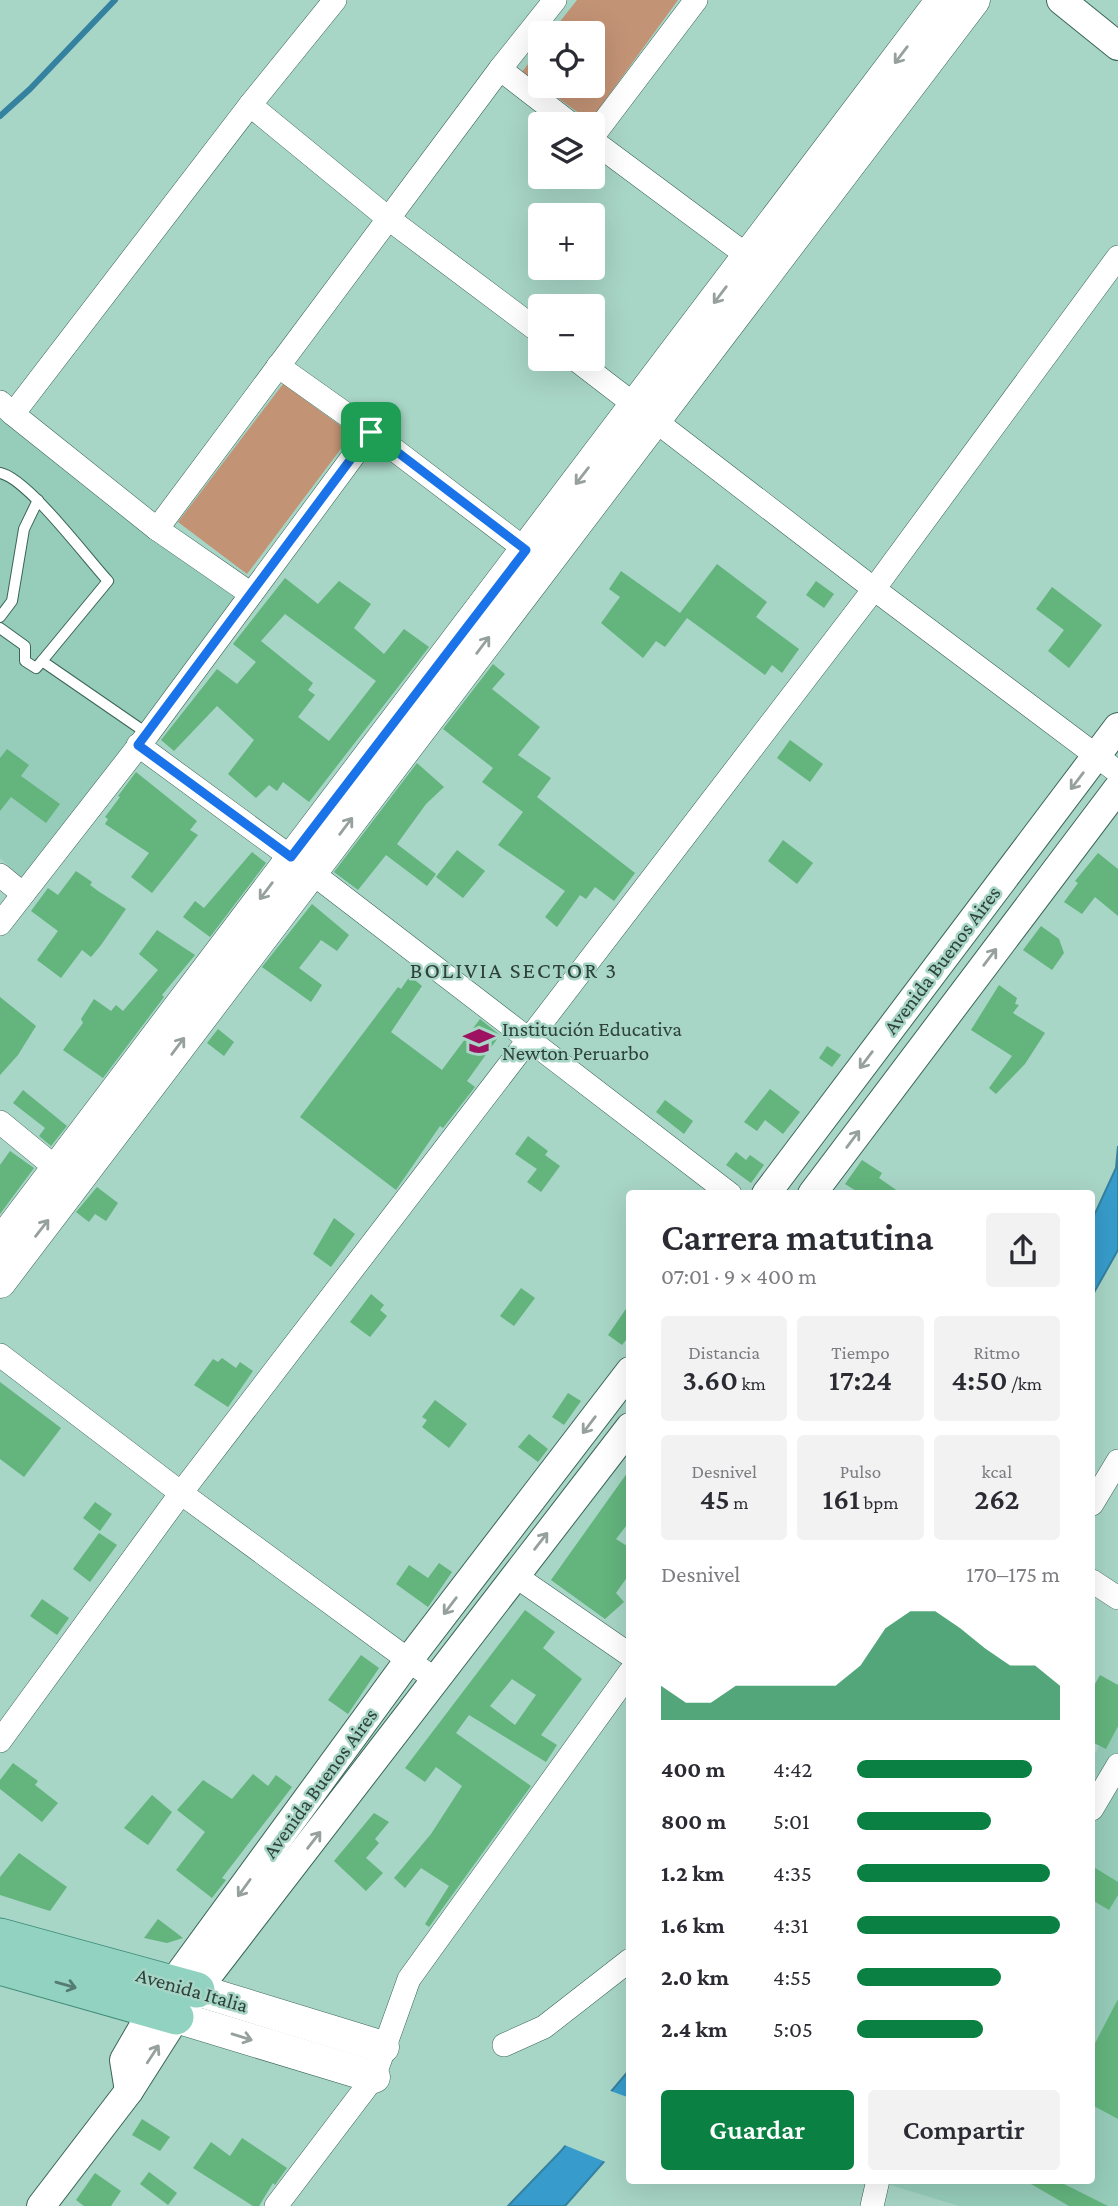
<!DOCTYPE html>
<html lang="es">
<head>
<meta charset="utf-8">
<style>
  :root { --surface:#fff; --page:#f2f2f3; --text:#2b2b33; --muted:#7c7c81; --accent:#0b8043 }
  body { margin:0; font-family:"Crimson Pro",serif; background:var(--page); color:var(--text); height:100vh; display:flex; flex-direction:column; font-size:26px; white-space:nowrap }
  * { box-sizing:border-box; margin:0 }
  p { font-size:23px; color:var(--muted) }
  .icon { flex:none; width:38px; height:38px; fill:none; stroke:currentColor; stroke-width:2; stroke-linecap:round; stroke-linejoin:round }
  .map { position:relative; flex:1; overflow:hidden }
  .panel { position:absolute; left:626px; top:1190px; width:469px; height:994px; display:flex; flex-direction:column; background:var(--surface); border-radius:7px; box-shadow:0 7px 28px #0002 }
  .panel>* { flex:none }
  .buttons { position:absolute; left:528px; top:21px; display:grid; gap:14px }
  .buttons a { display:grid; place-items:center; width:77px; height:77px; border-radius:7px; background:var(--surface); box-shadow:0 7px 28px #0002; font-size:35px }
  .pin { position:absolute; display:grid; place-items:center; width:60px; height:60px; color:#fff; margin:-30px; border-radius:14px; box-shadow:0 4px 10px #0006 }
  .round { display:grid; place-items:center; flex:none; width:74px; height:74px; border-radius:7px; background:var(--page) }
  .headline { display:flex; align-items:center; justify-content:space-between; height:119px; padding:0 35px }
  h1 { font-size:38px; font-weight:600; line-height:52px }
  .metrics { display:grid; grid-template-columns:repeat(3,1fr); gap:10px; height:119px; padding:7px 35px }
  .metrics div { display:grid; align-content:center; border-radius:7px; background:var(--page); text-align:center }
  .metrics b { font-size:30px; font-weight:600 }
  .metrics small { font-size:19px; font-weight:400 }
  .metrics p { font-size:19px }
  .chart { height:196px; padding:14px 35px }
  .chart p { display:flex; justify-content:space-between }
  .chart svg { width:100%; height:126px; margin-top:7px; fill:var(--accent); opacity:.7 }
  .primary-button { display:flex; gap:14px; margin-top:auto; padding:14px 35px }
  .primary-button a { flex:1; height:80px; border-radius:7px; background:var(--accent); color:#fff; font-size:28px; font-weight:600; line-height:80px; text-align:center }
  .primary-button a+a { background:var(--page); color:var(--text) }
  ul { padding:0 35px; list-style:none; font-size:23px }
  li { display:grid; grid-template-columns:112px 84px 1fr; align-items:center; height:52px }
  li i { height:18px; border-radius:9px; background:var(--accent) }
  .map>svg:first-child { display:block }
  .built { fill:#96ccba }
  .green { fill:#c39375 }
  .water { fill:#379ccb; stroke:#3481a0; stroke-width:2 }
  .pier { fill:#a7d5c6 }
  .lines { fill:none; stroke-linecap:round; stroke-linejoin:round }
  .stream { stroke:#3481a0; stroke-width:6 }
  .building { fill:#63b47d; fill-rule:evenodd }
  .service-casing { stroke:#3b6558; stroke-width:12 }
  .minor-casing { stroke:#3b6558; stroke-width:24 }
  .tertiary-casing { stroke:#3b6558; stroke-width:30 }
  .secondary-casing { stroke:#3b6558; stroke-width:33 }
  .primary-casing { stroke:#3e8c77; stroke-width:37 }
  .service { stroke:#fff; stroke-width:10 }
  .minor { stroke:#fff; stroke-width:23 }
  .tertiary { stroke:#fff; stroke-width:28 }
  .secondary { stroke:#fff; stroke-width:32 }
  .primary { stroke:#91d2c1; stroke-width:35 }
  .oneway { stroke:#96a09d }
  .oneway2 { stroke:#567b71 }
  .route-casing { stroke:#fff; stroke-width:14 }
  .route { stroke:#1a73e8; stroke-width:9 }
  .labels { text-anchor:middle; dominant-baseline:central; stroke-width:5; stroke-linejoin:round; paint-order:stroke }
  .street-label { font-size:21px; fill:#2e413b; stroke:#a7d5c6 }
  .poi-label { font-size:21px; fill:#2e413b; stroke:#a7d5c6; text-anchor:start }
  .neighbourhood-label { font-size:23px; letter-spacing:2px; fill:#2e413b; stroke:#a7d5c6 }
</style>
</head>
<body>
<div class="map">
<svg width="1118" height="2206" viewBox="0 0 1118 2206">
  <rect width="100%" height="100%" fill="#a7d5c6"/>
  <g class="built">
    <path d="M0 412 236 599 23 878 0 858Z"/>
    <path d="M1118 1712V2206H959L877 2181 1092 2180V1759Z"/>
  </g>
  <g class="green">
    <path d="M577 0H678L590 121 541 86H593V33H551Z"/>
    <path d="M541 47V85L522 72Z"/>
    <path d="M283 384 352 434 247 574 178 522Z"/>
  </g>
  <g class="water">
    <path d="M1118 1146V1250L1092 1296V1220L1116 1168Z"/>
    <path d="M630 2069V2132L565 2206H508L561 2151Z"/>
  </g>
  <path class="pier" d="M608 2090 630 2098V2137L608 2163 562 2144Z"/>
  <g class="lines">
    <path class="stream" d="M0 116 30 89 115 0"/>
  </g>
  <g class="building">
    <path d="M717 564 767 602 756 617 799 649 782 673 772 665 765 675 687 618 665 647 656 641 643 658 601 623 620 597 609 589 621 571 680 613Z"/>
    <path d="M285 578 318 604 339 581 371 604 354 628 384 654 404 629 429 647 309 802 283 782 277 791 269 785 256 798 228 774 254 740 217 706 174 751 161 740 217 669 237 684 256 662 233 644ZM285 614 376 681 329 741 298 717 315 695 308 690 313 683 261 641Z"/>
    <path d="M816 581 834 594 824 608 806 595Z"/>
    <path d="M1052 587 1102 625 1069 668 1048 651 1064 630 1036 609Z"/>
    <path d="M493 664 505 674 492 689 540 727 518 755 551 778 537 797 635 873 614 901 595 887 586 899 580 895 557 927 545 917 565 891 498 845 523 812 482 782 493 768 443 729Z"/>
    <path d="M790 740 823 764 810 782 777 758Z"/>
    <path d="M7 749 29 765 21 776 60 804 46 823 11 797 0 811V758Z"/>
    <path d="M417 763 444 787 426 804 397 844 436 874 427 886 386 855 358 890 334 872Z"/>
    <path d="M136 772 197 821 190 830 198 835 152 893 131 877 149 853 105 824 108 819 105 817 120 797 118 796Z"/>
    <path d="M783 840 813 863 797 884 768 861Z"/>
    <path d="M457 850 485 871 463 898 436 877Z"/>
    <path d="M252 852 266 863 210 937 183 917 195 901 204 908Z"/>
    <path d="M1098 853 1118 869V916L1095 897 1082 914 1064 902 1078 883 1075 881Z"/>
    <path d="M76 871 92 882 90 885 98 891 126 909 101 945 91 957 82 950 61 978 37 960 58 931 31 911 48 888 58 895Z"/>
    <path d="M312 904 349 935 337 951 321 940 299 968 322 985 311 1002 262 967Z"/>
    <path d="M1041 926 1059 939 1064 953 1052 970 1023 950Z"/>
    <path d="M157 930 195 955 162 995 164 997 103 1078 63 1050 83 1023 81 1019 94 999 111 1011 116 1005 123 1011 158 970 139 954Z"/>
    <path d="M410 976 422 986 391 1032 442 1070 480 1019 500 1035 467 1081 475 1087 443 1128 440 1126 396 1190 300 1117 398 987 401 989Z"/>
    <path d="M999 985 1017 998 1015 1004 1019 1005 1013 1013 1045 1033 1025 1064 996 1094 989 1088 1012 1056 971 1030Z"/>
    <path d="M0 997 36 1026 18 1055 0 1075Z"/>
    <path d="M218 1029 234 1042 224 1056 207 1043Z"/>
    <path d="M827 1046 841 1055 832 1067 819 1058Z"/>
    <path d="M770 1089 800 1112 783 1134 765 1120 757 1131 744 1122Z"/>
    <path d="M23 1090 67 1126 51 1146 39 1136 45 1128 13 1103Z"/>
    <path d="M665 1100 693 1121 684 1134 656 1112Z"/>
    <path d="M528 1136 548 1151 545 1155 560 1166 541 1192 527 1182 537 1169 515 1154Z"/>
    <path d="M10 1151 34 1168 0 1214V1165Z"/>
    <path d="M736 1152 746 1160 750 1155 764 1165 751 1183 726 1165Z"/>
    <path d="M862 1160 882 1173 879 1178 902 1194H861L845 1184Z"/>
    <path d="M97 1187 118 1203 106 1221 95 1214 89 1222 76 1212Z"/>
    <path d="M334 1218 355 1234 331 1267 313 1254Z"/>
    <path d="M521 1288 535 1298 514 1326 500 1316Z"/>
    <path d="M371 1294 384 1305 380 1310 387 1316 370 1337 350 1322Z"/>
    <path d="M630 1303V1335L622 1345 608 1335Z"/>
    <path d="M222 1358 236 1368 240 1362 253 1371 228 1407 194 1385 213 1359 218 1362Z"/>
    <path d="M0 1382 61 1428 24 1477 0 1459Z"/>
    <path d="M568 1393 581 1401 564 1425 552 1417Z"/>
    <path d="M435 1400 467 1424 449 1448 422 1427 427 1420 422 1417Z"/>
    <path d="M529 1434 548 1449 538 1462 518 1447Z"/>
    <path d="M630 1469V1521L616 1539 630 1548V1573L616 1593 624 1602 605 1619 551 1580Z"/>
    <path d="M95 1502 112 1514 100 1531 83 1518Z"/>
    <path d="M99 1533 117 1545 90 1582 73 1569Z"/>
    <path d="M439 1563 452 1572 428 1607 396 1584 409 1565 428 1578Z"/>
    <path d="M42 1599 69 1618 57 1635 30 1616Z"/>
    <path d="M525 1610 555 1632 543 1648 582 1679 541 1735 557 1745 546 1762 469 1715 456 1733 531 1786 429 1927 425 1924 449 1886 421 1868 405 1888 394 1878 431 1834 462 1786 436 1767 425 1782 405 1768ZM512 1679 536 1695 515 1725 490 1706Z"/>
    <path d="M361 1655 379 1668 348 1714 328 1700Z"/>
    <path d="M1100 1675 1118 1685V1726L1106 1749 1092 1742V1689Z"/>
    <path d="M13 1763 38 1781 35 1785 58 1803 42 1822 0 1789V1780Z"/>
    <path d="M253 1774 268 1786 276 1775 292 1787 222 1878 226 1880 212 1898 176 1870 205 1832 177 1810 203 1780 232 1799Z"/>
    <path d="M152 1795 172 1812 148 1845 124 1828Z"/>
    <path d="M374 1813 389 1822 375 1839 379 1843 366 1858 383 1873 366 1891 334 1861Z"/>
    <path d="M19 1853 67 1887 50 1911 0 1895V1877Z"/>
    <path d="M1092 1866 1118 1882V1895L1109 1910 1092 1900Z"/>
    <path d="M158 1919 183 1938 167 1943 144 1938Z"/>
    <path d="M1118 1999V2119L1092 2105V2049Z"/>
    <path d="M142 2119 170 2137 160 2151 132 2135Z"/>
    <path d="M242 2138 287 2168 275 2185 273 2183 259 2206H253L193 2168 211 2142 230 2156Z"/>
    <path d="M149 2172 177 2193 168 2205 140 2184Z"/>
    <path d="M95 2173 121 2191 111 2206H84L76 2200Z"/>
    <path d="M1024 2180H1056L1108 2206H1069Z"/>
  </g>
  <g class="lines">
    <g class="service-casing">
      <g id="service">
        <path d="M0 473C27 478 86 557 108 581L42 661"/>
        <path d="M0 617 12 601 24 529 38 500"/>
        <path d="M0 628 25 646V661L36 668 42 661 148 734"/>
      </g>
    </g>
    <g class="minor-casing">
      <g id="minor">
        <path d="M500 69 571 124"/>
        <path d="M250 105 389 219 541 333"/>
        <path d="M593 136 696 0"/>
        <path d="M593 141 749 257"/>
        <path d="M575 359 874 589 1118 772"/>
        <path d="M278 366 371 432 526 550"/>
        <path d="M0 402 13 414 250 105 335 0"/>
        <path d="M13 414 157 529 251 594"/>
        <path d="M157 529 500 69 555 0"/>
        <path d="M138 745 311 872 730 1194"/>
        <path d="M0 875 23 894"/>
        <path d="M0 924 148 734 371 432"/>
        <path d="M0 1122 56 1168"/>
        <path d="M0 1355 181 1493 437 1681"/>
        <path d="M1092 1504 1118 1461"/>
        <path d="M514 1575 630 1655"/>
        <path d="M1092 1581 1118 1598"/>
        <path d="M0 1741 181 1493 874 589 1118 257"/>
        <path d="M1092 1809 1118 1765"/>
        <path d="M504 2045 544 2027 630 1960"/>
        <path d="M276 2206 374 2077 409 1979 630 1672"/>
        <path d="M872 2206 878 2180"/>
      </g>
    </g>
    <g class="tertiary-casing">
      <g id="tertiary">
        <path d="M1061 0 1118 46"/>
        <path d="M766 1194 1118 727"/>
        <path d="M812 1194 1118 788"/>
        <path d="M129 2091 124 2060 153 2010 408 1661 630 1371"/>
        <path d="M41 2206 129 2091 176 2017 630 1427"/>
      </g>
    </g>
    <g class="secondary-casing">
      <g id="secondary">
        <path d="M0 1244 942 0"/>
        <path d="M0 1282 974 0"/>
        <path d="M197 1990 383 2047"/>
        <path d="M176 2017 374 2077"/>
      </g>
    </g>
    <g class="primary-casing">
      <g id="primary">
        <path d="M0 1936 197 1990"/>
        <path d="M0 1967 176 2017"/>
      </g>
    </g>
    <use href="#service" class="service"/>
    <use href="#minor" class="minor"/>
    <use href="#tertiary" class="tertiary"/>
    <use href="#secondary" class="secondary"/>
    <use href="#primary" class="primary"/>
  </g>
  <defs><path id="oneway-shaft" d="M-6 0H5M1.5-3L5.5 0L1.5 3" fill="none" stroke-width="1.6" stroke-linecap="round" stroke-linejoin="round" transform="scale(1.75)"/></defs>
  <g class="oneway">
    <use href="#oneway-shaft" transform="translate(901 55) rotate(127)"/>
    <use href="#oneway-shaft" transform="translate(720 295) rotate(127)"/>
    <use href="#oneway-shaft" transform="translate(582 476) rotate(128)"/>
    <use href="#oneway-shaft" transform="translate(483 645) rotate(-53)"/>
    <use href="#oneway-shaft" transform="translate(1077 781) rotate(127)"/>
    <use href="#oneway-shaft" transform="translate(346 826) rotate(-53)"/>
    <use href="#oneway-shaft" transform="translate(266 891) rotate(127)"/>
    <use href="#oneway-shaft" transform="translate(990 957) rotate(-53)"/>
    <use href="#oneway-shaft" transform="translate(178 1046) rotate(-53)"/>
    <use href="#oneway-shaft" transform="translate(866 1060) rotate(127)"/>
    <use href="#oneway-shaft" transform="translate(853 1139) rotate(-53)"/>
    <use href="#oneway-shaft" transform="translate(42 1228) rotate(-52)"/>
    <use href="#oneway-shaft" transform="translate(589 1425) rotate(127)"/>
    <use href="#oneway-shaft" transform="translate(541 1541) rotate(-52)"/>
    <use href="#oneway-shaft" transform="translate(450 1606) rotate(127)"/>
    <use href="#oneway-shaft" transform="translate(314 1840) rotate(-52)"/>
    <use href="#oneway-shaft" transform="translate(244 1888) rotate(126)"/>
    <use href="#oneway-shaft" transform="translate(242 2037) rotate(17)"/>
    <use href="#oneway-shaft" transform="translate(153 2054) rotate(-57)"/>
  </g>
  <use class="oneway2" href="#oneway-shaft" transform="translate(66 1985) rotate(16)"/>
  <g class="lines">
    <g class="route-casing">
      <path id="route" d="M371 432 526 550 291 857 138 745Z"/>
    </g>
    <use href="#route" class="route"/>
  </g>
  <defs>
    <g id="school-bare" transform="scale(2.415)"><path d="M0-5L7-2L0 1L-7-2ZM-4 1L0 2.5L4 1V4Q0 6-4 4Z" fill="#9d1362" stroke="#a7d5c6" stroke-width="2.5" paint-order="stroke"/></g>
  </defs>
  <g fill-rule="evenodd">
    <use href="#school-bare" x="479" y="1041"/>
  </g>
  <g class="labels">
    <g class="street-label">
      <text transform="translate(942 960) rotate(-53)">Avenida Buenos Aires</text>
      <text transform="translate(320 1783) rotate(-54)">Avenida Buenos Aires</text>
      <text transform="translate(192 1990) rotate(16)">Avenida Italia</text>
    </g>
    <g class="poi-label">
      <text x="502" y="1029">Institución Educativa<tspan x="502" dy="24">Newton Peruarbo</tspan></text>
    </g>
    <g class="neighbourhood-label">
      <text x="514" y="970">BOLIVIA SECTOR 3</text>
    </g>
  </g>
</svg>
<div class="buttons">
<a><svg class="icon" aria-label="locate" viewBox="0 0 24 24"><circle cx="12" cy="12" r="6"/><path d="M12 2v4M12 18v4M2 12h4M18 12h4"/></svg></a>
<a><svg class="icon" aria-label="layers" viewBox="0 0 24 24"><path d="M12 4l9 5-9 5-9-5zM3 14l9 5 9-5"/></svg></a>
<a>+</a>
<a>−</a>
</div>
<div class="pin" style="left:371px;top:432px;background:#1e9e55"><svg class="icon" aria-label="arrive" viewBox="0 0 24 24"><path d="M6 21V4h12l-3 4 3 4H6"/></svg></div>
<section class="panel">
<div class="headline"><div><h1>Carrera matutina</h1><p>07:01 · 9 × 400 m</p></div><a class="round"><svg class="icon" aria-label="share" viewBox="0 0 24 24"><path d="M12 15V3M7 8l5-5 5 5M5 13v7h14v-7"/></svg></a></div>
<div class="metrics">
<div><p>Distancia</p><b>3.60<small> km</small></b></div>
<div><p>Tiempo</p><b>17:24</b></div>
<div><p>Ritmo</p><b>4:50<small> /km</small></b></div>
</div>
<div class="metrics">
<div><p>Desnivel</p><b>45<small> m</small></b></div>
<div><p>Pulso</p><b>161<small> bpm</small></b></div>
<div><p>kcal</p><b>262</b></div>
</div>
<div class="chart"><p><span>Desnivel</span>170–175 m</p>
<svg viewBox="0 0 160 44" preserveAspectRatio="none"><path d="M0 44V32L10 38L20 38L30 32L40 32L50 32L60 32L70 32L80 25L90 12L100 6L110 6L120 12L130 19L140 25L150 25L160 32V44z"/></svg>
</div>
<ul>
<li><b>400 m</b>4:42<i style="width:86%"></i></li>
<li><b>800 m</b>5:01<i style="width:66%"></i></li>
<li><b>1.2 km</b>4:35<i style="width:95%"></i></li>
<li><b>1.6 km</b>4:31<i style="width:100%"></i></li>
<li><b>2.0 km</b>4:55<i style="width:71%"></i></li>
<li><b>2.4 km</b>5:05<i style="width:62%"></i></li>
</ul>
<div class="primary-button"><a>Guardar</a><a>Compartir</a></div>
</section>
</div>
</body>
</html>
